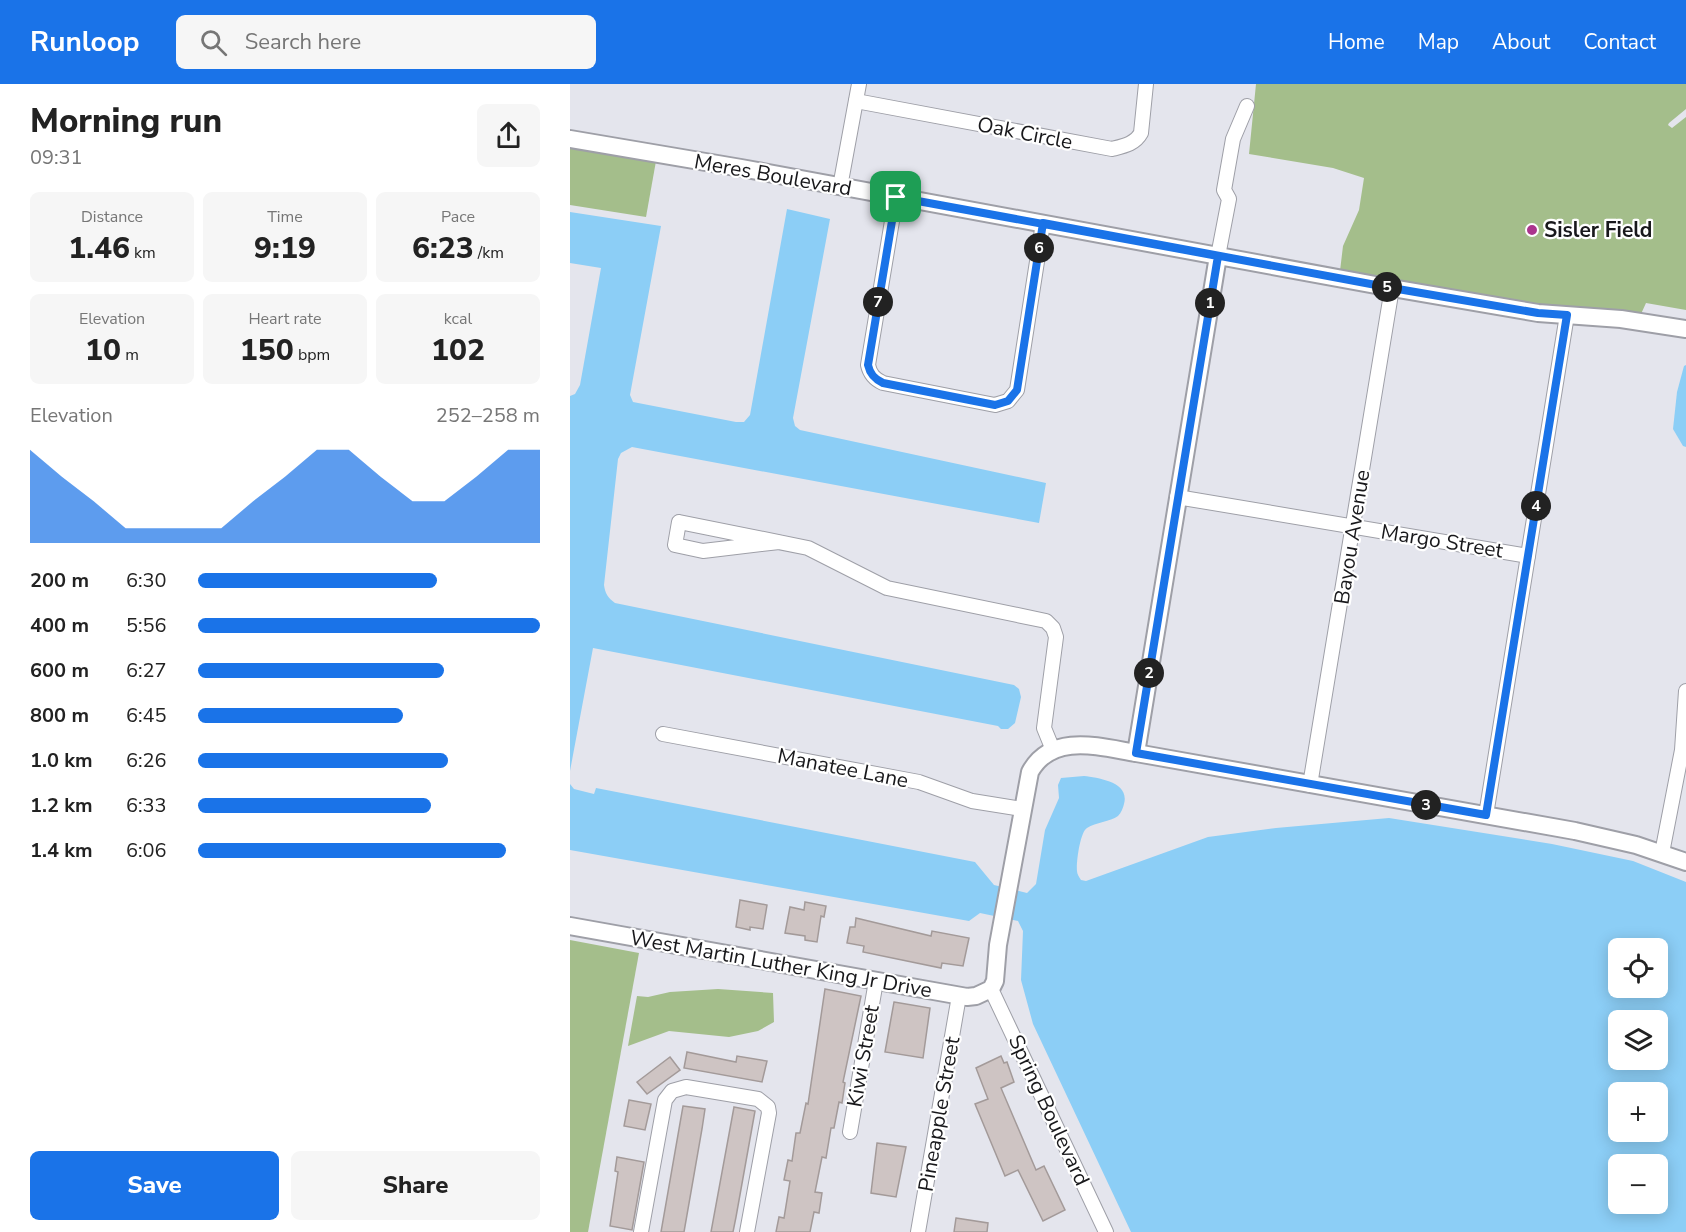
<!DOCTYPE html>
<html lang="en">
<head>
<meta charset="utf-8">
<style>
  :root { --surface:#fff; --page:#f6f6f6; --text:#222; --muted:#767676; --accent:#1a73e8 }
  body { margin:0; font-family:"Nunito Sans",sans-serif; background:var(--page); color:var(--text); height:100vh; display:flex; flex-direction:column; font-size:22px; white-space:nowrap }
  * { box-sizing:border-box; margin:0 }
  p { font-size:20px; color:var(--muted) }
  .icon { flex:none; width:33px; height:33px; fill:none; stroke:currentColor; stroke-width:2; stroke-linecap:round; stroke-linejoin:round }
  .map { position:relative; flex:1; overflow:hidden }
  .sheet { display:flex; flex-direction:column; background:var(--surface); width:570px }
  .sheet>* { flex:none }
  .buttons { position:absolute; left:1038px; top:854px; display:grid; gap:12px }
  .buttons a { display:grid; place-items:center; width:60px; height:60px; border-radius:9px; background:var(--surface); box-shadow:0 3px 15px #0003; font-size:30px }
  .pin { position:absolute; display:grid; place-items:center; width:51px; height:51px; color:#fff; margin:-26px; border-radius:12px; box-shadow:0 3px 9px #0006 }
  .km { position:absolute; width:30px; height:30px; margin:-15px; border-radius:50%; background:#222; color:#fff; font-size:16px; line-height:30px; text-align:center }
  .round { display:grid; place-items:center; flex:none; width:63px; height:63px; border-radius:9px; background:var(--page) }
  .head { display:flex; align-items:center; justify-content:space-between; height:102px; padding:0 30px }
  h1 { font-size:33px; font-weight:800; line-height:45px }
  .figures { display:grid; grid-template-columns:repeat(3,1fr); gap:9px; height:102px; padding:6px 30px }
  .figures div { display:grid; align-content:center; border-radius:9px; background:var(--page); text-align:center }
  .figures b { font-size:30px; font-weight:800 }
  .figures small { font-size:16px; font-weight:400 }
  .figures p { font-size:16px }
  .chart { height:168px; padding:12px 30px }
  .chart p { display:flex; justify-content:space-between }
  .chart svg { width:100%; height:108px; margin-top:6px; fill:var(--accent); opacity:.7 }
  .action { display:flex; gap:12px; margin-top:auto; padding:12px 30px }
  .action a { flex:1; height:69px; border-radius:9px; background:var(--accent); color:#fff; font-size:24px; font-weight:800; line-height:69px; text-align:center }
  .action a+a { background:var(--page); color:var(--text) }
  ul { padding:0 30px; list-style:none; font-size:20px }
  li { display:grid; grid-template-columns:96px 72px 1fr; align-items:center; height:45px }
  li i { height:15px; border-radius:8px; background:var(--accent) }
  header { display:flex; align-items:center; gap:36px; box-sizing:border-box; height:84px; padding:0 30px; background:var(--accent); color:#fff }
  header strong { font-size:28px }
  nav { display:flex; gap:33px; margin-inline-start:auto; font-size:21px }
  .search { width:420px; height:54px; background:var(--page); display:flex; align-items:center; gap:15px; box-sizing:border-box; padding:0 21px; border-radius:9px; color:var(--muted); font-size:22px }
  main { display:flex; flex:1; min-height:0 }
  .map>svg:first-child { display:block }
  .green { fill:#a4be8b }
  .water { fill:#8ccef6; fill-rule:evenodd }
  .building { fill:#cec4c3; stroke:#a39a99; stroke-width:1.5 }
  .lines { fill:none; stroke-linecap:round; stroke-linejoin:round }
  .minor-casing { stroke:#9e9fa7; stroke-width:16 }
  .tertiary-casing { stroke:#9e9fa7; stroke-width:20 }
  .minor { stroke:#fff; stroke-width:14 }
  .tertiary { stroke:#fff; stroke-width:16 }
  .route-casing { stroke:#fff; stroke-width:12 }
  .route { stroke:#1a73e8; stroke-width:8 }
  .poi-dot { fill:#ab358d; stroke:#fff; stroke-width:2 }
  .labels { text-anchor:middle; dominant-baseline:central; stroke-width:4.5; stroke-linejoin:round; paint-order:stroke }
  .street-label { font-size:21px; fill:#18181b; stroke:#fff }
  .poi-label { font-size:21px; font-weight:bold; fill:#18181b; stroke:#fff; text-anchor:start }
</style>
</head>
<body>
<header>
<strong>Runloop</strong>
<div class="search"><svg class="icon" aria-label="search" viewBox="0 0 24 24"><circle cx="10" cy="10" r="6"/><path d="M15 15l6 6"/></svg>Search here</div>
<nav><a>Home</a><a>Map</a><a>About</a><a>Contact</a></nav>
</header>
<main>
<section class="sheet">
<div class="head"><div><h1>Morning run</h1><p>09:31</p></div><a class="round"><svg class="icon" aria-label="share" viewBox="0 0 24 24"><path d="M12 15V3M7 8l5-5 5 5M5 13v7h14v-7"/></svg></a></div>
<div class="figures">
<div><p>Distance</p><b>1.46<small> km</small></b></div>
<div><p>Time</p><b>9:19</b></div>
<div><p>Pace</p><b>6:23<small> /km</small></b></div>
</div>
<div class="figures">
<div><p>Elevation</p><b>10<small> m</small></b></div>
<div><p>Heart rate</p><b>150<small> bpm</small></b></div>
<div><p>kcal</p><b>102</b></div>
</div>
<div class="chart"><p><span>Elevation</span>252–258 m</p>
<svg viewBox="0 0 160 44" preserveAspectRatio="none"><path d="M0 44V6L10 17L20 27L30 38L40 38L50 38L60 38L70 27L80 17L90 6L100 6L110 17L120 27L130 27L140 17L150 6L160 6V44z"/></svg>
</div>
<ul>
<li><b>200 m</b>6:30<i style="width:70%"></i></li>
<li><b>400 m</b>5:56<i style="width:100%"></i></li>
<li><b>600 m</b>6:27<i style="width:72%"></i></li>
<li><b>800 m</b>6:45<i style="width:60%"></i></li>
<li><b>1.0 km</b>6:26<i style="width:73%"></i></li>
<li><b>1.2 km</b>6:33<i style="width:68%"></i></li>
<li><b>1.4 km</b>6:06<i style="width:90%"></i></li>
</ul>
<div class="action"><a>Save</a><a>Share</a></div>
</section>
<div class="map">
<svg width="1116" height="1148" viewBox="0 0 1116 1148">
  <rect width="100%" height="100%" fill="#e4e5ed"/>
  <g class="green">
    <path d="M686 0H1116V25L1099 39 1098 41 1102 44 1116 33V226L1076 219 1071 230 969 221 770 187 773 162 789 126 794 94 763 84 679 70Z"/>
    <path d="M0 64 86 77 76 133 0 121Z"/>
    <path d="M0 856 69 869 18 1148H0Z"/>
    <path d="M148 905 203 909 204 938 188 947 159 953 99 947 58 962 67 912 78 913 100 908Z"/>
  </g>
  <g class="water">
    <path d="M217 125 260 135 223 334 225 342 230 346 476 399 469 439 62 363 51 369 48 375 34 501C35 509 38 514 45 519L444 601 449 605 451 613 445 639 438 645H431L428 642 23 564 0 687V312L5 310 10 301 31 184 0 179V128L91 142 60 311 63 318 166 338H174L180 331Z"/>
    <path d="M1116 281V363L1113 362 1103 345 1107 308 1114 282Z"/>
    <path d="M514 692C529 694 560 698 554 720 553 724 551 729 548 732 540 738 526 738 517 744 510 748 506 779 507 787 507 790 509 793 511 796L516 797 638 753 706 744 819 734 982 760 1063 777 1116 798V1148H561L463 940 451 896 453 847 448 837 410 829 399 837 0 766V700L4 705 24 710 26 704 405 778 424 801 457 809 466 800 475 746 489 714 488 701 491 694ZM1048 864H1088V903H1048ZM1048 936H1088V975H1048ZM1048 1008H1088V1047H1048ZM1048 1080H1088V1119H1048Z"/>
  </g>
  <g class="building">
    <path d="M170 816 197 821 193 845 180 843V846L166 843Z"/>
    <path d="M235 818 256 822 254 833 251 832 247 858 235 856V852L215 849 220 823 234 826Z"/>
    <path d="M286 834 361 852 362 847 399 854 393 882 372 879 371 884 293 868 294 862 277 859 280 843H285Z"/>
    <path d="M255 905 291 912 273 998 275 999 272 1019 269 1018 264 1044H261L256 1074 252 1073 245 1108 252 1109 249 1129 244 1128 240 1148H206L209 1133 214 1134 220 1097 214 1096 218 1076 222 1077 226 1049H230L236 1019 238 1020Z"/>
    <path d="M324 918 360 924 353 974 315 968Z"/>
    <path d="M117 968 166 978 167 972 197 977 192 998 114 984Z"/>
    <path d="M431 972 434 979 437 978 444 998 431 1004 466 1086 474 1082 495 1126 473 1137 448 1086 435 1092 405 1020 418 1015 406 984Z"/>
    <path d="M100 973 110 986 77 1010 67 998Z"/>
    <path d="M59 1016 81 1020 75 1046 54 1042Z"/>
    <path d="M113 1022 135 1025 132 1045 114 1148H91Z"/>
    <path d="M164 1023 185 1027 166 1133 163 1148H141Z"/>
    <path d="M307 1059 336 1063 326 1113 301 1109Z"/>
    <path d="M47 1073 74 1078 62 1146 40 1142 48 1088 45 1087Z"/>
    <path d="M386 1134 418 1139 417 1148H384Z"/>
  </g>
  <g class="lines">
    <g class="minor-casing">
      <g id="minor">
        <path d="M286 17 542 65C554 62 565 60 571 49L576 0"/>
        <path d="M270 103 289 0"/>
        <path d="M326 113 298 281C300 290 304 295 313 299L425 321 438 317 447 306 473 139"/>
        <path d="M648 172 659 115 654 106 663 55 677 22"/>
        <path d="M607 413 958 472"/>
        <path d="M209 458 133 467 105 461 109 438 238 464 317 504 476 537 483 544 486 553 474 644 483 666"/>
        <path d="M93 650 349 698 402 717 452 725"/>
        <path d="M740 701 822 204"/>
        <path d="M916 731 997 231"/>
        <path d="M1092 769 1112 666 1116 607"/>
        <path d="M421 905 536 1148"/>
        <path d="M280 1048 306 897"/>
        <path d="M71 1148 95 1016 102 1007 116 1003 188 1015 198 1023 199 1029 177 1148"/>
        <path d="M348 1148 389 912"/>
      </g>
    </g>
    <g class="tertiary-casing">
      <g id="tertiary">
        <path d="M0 55 171 84 822 204 968 229 1051 235 1116 245"/>
        <path d="M566 669 648 172"/>
        <path d="M0 842 397 913 406 912 421 905 425 897 428 861 460 688C482 648 530 663 566 669L1005 747 1066 761 1116 778"/>
      </g>
    </g>
    <use href="#minor" class="minor"/>
    <use href="#tertiary" class="tertiary"/>
  </g>
  <g class="lines">
    <g class="route-casing">
      <path id="route" d="M326 113 648 172 566 669 916 731 997 231 968 229 822 204 473 139 447 306 438 317 425 321 313 299C304 295 300 290 298 281L326 113"/>
    </g>
    <use href="#route" class="route"/>
  </g>
  <circle class="poi-dot" cx="962" cy="146" r="6"/>
  <g class="labels">
    <g class="street-label">
      <text transform="translate(455 49) rotate(11)">Oak Circle</text>
      <text transform="translate(203 91) rotate(10)">Meres Boulevard</text>
      <text transform="translate(782 453) rotate(-81)">Bayou Avenue</text>
      <text transform="translate(872 457) rotate(9)">Margo Street</text>
      <text transform="translate(273 684) rotate(11)">Manatee Lane</text>
      <text transform="translate(211 880) rotate(10)">West Martin Luther King Jr Drive</text>
      <text transform="translate(293 972) rotate(-80)">Kiwi Street</text>
      <text transform="translate(479 1026) rotate(65)">Spring Boulevard</text>
      <text transform="translate(369 1030) rotate(-80)">Pineapple Street</text>
    </g>
    <g class="poi-label">
      <text x="974" y="146">Sisler Field</text>
    </g>
  </g>
</svg>
<div class="buttons">
<a><svg class="icon" aria-label="locate" viewBox="0 0 24 24"><circle cx="12" cy="12" r="6"/><path d="M12 2v4M12 18v4M2 12h4M18 12h4"/></svg></a>
<a><svg class="icon" aria-label="layers" viewBox="0 0 24 24"><path d="M12 4l9 5-9 5-9-5zM3 14l9 5 9-5"/></svg></a>
<a>+</a>
<a>−</a>
</div>
<div class="pin" style="left:326px;top:113px;background:#1e9e55"><svg class="icon" aria-label="arrive" viewBox="0 0 24 24"><path d="M6 21V4h12l-3 4 3 4H6"/></svg></div>
<b class="km" style="left:640px;top:219px">1</b>
<b class="km" style="left:579px;top:589px">2</b>
<b class="km" style="left:856px;top:721px">3</b>
<b class="km" style="left:966px;top:422px">4</b>
<b class="km" style="left:817px;top:203px">5</b>
<b class="km" style="left:469px;top:164px">6</b>
<b class="km" style="left:308px;top:218px">7</b>
</div>
</main>
</body>
</html>
